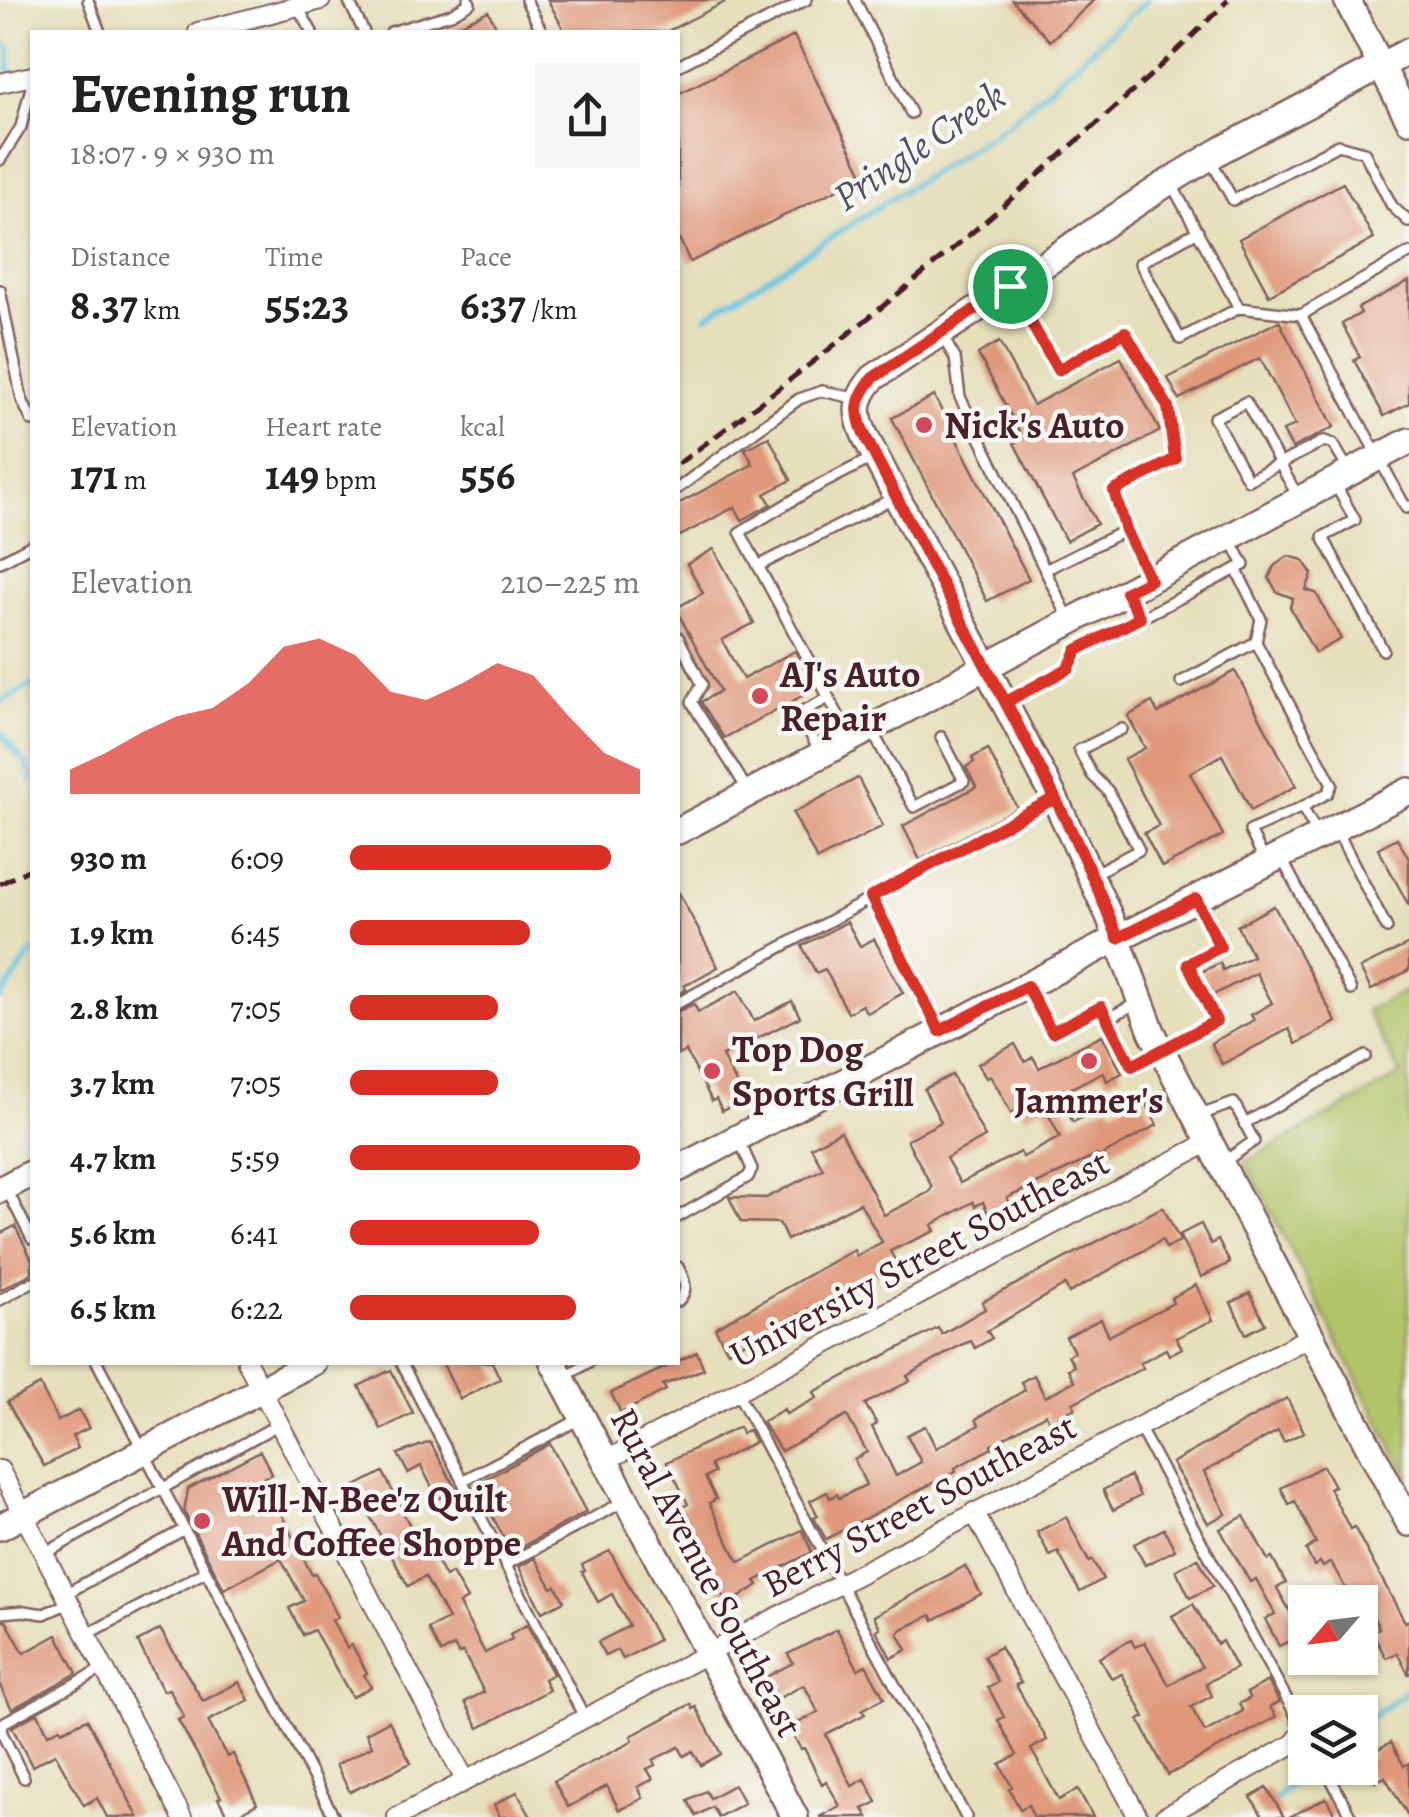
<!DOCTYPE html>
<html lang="en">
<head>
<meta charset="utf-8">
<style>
  :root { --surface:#fff; --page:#f6f6f6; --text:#222; --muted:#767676; --accent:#d93025 }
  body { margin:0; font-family:Alegreya,serif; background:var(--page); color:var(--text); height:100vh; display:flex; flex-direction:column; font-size:38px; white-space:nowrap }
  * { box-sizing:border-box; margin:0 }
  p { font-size:32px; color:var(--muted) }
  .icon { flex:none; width:55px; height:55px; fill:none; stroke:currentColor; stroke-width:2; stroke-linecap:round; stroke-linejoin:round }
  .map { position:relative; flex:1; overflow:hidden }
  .panel { position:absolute; left:30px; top:30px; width:650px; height:1335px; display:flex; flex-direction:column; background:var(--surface); border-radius:0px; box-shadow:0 2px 8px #0004 }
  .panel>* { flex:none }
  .needle { width:65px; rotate:242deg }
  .controls { position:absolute; left:1288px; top:1585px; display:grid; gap:20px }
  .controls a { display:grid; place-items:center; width:90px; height:90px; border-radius:0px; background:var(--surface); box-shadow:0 2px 8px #0004; font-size:50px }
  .pin { position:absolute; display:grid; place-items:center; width:85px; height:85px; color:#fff; margin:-42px; border:5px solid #fff; border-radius:50%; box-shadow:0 2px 10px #0007 }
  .round { display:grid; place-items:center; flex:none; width:105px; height:105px; border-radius:0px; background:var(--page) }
  .headline { display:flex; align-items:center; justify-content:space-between; height:170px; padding:0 40px }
  h1 { font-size:55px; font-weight:700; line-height:75px }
  .metrics { display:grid; grid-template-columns:repeat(3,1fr); gap:15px; height:170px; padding:10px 40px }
  .metrics div { display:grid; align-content:center }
  .metrics b { font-size:42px; font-weight:700 }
  .metrics small { font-size:28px; font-weight:400 }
  .metrics p { font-size:28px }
  .chart { height:280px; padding:20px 40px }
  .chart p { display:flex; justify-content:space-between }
  .chart svg { width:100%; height:180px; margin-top:10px; fill:var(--accent); opacity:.7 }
  ul { padding:0 40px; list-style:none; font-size:32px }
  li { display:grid; grid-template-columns:160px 120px 1fr; align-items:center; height:75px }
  li i { height:25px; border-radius:12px; background:var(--accent) }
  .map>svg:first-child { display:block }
  .green { fill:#b1c468; stroke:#7e724a; stroke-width:2.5 }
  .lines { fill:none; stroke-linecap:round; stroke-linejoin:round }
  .stream { stroke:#64c5e2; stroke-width:5 }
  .building { fill:#df987a }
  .lane-casing { stroke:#81625d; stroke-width:14 }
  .street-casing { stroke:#81625d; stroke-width:22 }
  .secondary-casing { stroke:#81625d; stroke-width:30 }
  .lane { stroke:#fff; stroke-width:9 }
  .street { stroke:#fff; stroke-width:18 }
  .secondary { stroke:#fff; stroke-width:25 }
  .rail { stroke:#4a1f2b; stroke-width:5; stroke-dasharray:15 8; stroke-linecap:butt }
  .route-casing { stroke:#fff; stroke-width:20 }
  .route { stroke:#d93025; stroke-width:12 }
  .poi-dot { fill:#d1495b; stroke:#f6f6f2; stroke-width:4 }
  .labels { text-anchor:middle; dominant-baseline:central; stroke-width:9; stroke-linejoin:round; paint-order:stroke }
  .poi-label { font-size:38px; font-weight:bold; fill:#4a1f2b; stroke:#f6f6f2; text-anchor:start }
  .street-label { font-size:38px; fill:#4a1f2b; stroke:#f6f6f2 }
  .water-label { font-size:40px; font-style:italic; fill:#525162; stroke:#f6f6f2 }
</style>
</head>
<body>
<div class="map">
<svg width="1409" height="1817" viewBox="0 0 1409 1817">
  <rect width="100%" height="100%" fill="#f6f6f2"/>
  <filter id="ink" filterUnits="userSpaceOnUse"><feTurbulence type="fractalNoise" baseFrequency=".01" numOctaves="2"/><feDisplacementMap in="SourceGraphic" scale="20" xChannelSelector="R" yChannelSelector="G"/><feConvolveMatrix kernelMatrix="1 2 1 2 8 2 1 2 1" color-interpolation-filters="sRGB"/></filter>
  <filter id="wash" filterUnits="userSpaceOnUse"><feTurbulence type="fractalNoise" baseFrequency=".0048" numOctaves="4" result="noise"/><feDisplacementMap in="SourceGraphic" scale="40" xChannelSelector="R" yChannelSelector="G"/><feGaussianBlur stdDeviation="2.25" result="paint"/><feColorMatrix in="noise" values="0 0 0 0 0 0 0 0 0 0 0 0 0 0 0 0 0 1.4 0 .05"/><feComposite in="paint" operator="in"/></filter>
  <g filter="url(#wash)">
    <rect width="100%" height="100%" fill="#e6dfbb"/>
    <path class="green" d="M1409 989V1479L1245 1162 1401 1075 1366 1011Z"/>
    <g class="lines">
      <g class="stream">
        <path d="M0 40 10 49 9 77"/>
        <path d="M706 317 1008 124 1147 0"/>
        <path d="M0 702 32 685"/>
        <path d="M0 733 25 763 32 779"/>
        <path d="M0 999 32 952"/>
        <path d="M1360 1725 1409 1690"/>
        <path d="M1271 1805 1305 1766"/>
      </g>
    </g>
    <g id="blocks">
      <g class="building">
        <path d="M548 0H729L666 32H565Z"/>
        <path d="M1012 0H1094L1050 41Z"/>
        <path d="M488 11 499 32H445Z"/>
        <path d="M794 36 864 176 690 262 678 236V94Z"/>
        <path d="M1343 183 1374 239 1269 295 1239 239Z"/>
        <path d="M1409 281V403L1384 416 1354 360 1360 357 1342 324 1361 313 1358 308Z"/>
        <path d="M1279 321 1334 427 1292 448 1283 431 1295 425 1260 358 1179 399 1168 378Z"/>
        <path d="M999 342 1033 405 1121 358 1160 431 1073 478 1097 524 1066 541 1014 443 1023 438 978 354Z"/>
        <path d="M934 396 1029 579 987 601 892 418Z"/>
        <path d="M769 437 791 480 765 494 771 504 742 520 735 507 678 537V504L753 464 745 449Z"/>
        <path d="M714 549 754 623 722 640 743 679 795 651 815 689 724 738 701 702 720 691 678 613V607L703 593 687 564Z"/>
        <path d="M1288 556 1303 560 1312 574 1306 590 1316 593 1341 639 1315 653 1290 607 1293 598 1277 592 1269 578 1274 566Z"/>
        <path d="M1235 671 1296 786 1251 810 1222 755 1190 773 1223 835 1162 867 1144 833 1159 826 1124 759 1145 748 1128 716 1152 702 1158 713Z"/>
        <path d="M988 749 1017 808 920 860 903 826 976 787 966 767 974 762 972 758Z"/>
        <path d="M858 778 883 826 817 860 793 813Z"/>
        <path d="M1397 838 1409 859V906L1378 848Z"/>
        <path d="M678 891 718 967 684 986 686 989 678 994Z"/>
        <path d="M1274 906 1336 1022 1296 1044 1289 1029 1222 1064 1211 1043 1254 1020 1251 1015 1272 1003 1256 973 1213 995 1201 972 1220 963 1223 970 1253 956 1237 926Z"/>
        <path d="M847 922 860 946 874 939 903 993 867 1013 862 1005 848 1013 825 969 816 973 802 946Z"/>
        <path d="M1409 944V970L1371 990 1360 968Z"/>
        <path d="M738 991 754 1021 792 1001 800 1017 722 1056 745 1099 722 1111 716 1099 712 1101 686 1051 678 1055V1011L694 1004 698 1012Z"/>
        <path d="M1102 1035 1122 1073 1107 1081 1103 1072 1058 1095 1073 1122 1110 1103 1113 1109 1142 1095 1157 1125 1099 1157 1097 1155 1007 1198 1010 1204 989 1215 983 1202 975 1206 973 1202 932 1225 935 1231 890 1251 897 1264 728 1351 715 1328 828 1264 854 1250 856 1256 882 1242 860 1203 787 1240 779 1223 741 1222 729 1197 766 1198 823 1169 811 1147 841 1131 884 1215 929 1192 932 1187 907 1140 941 1122 924 1089 952 1075 985 1137 946 1158 960 1183 1020 1152 1023 1157 1060 1137 1044 1106 1025 1116 1021 1108 1011 1113 997 1087 990 1076 986 1078 978 1064 1015 1044 1025 1062 1033 1057 1039 1068Z"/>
        <path d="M1163 1207 1180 1241 1166 1248 1162 1240 1069 1293 1065 1285 987 1331 992 1338 975 1348 971 1341 961 1345 907 1376 910 1381 865 1404 877 1424 872 1427 896 1476 921 1462 907 1435 925 1426 936 1448 979 1425 976 1419 1025 1390 1021 1382 1034 1375 1045 1397 1074 1381 1068 1369 1074 1366 1068 1355 1074 1352 1066 1337 1101 1319 1109 1336 1173 1303 1171 1298 1196 1285 1213 1320 1176 1338 1182 1348 1169 1355 1166 1349 1140 1363 1143 1368 1073 1403 1075 1408 1050 1422 1046 1414 991 1445 992 1448 955 1468 956 1471 826 1539 814 1518 818 1516 810 1501 827 1492 830 1498 837 1494 839 1498 866 1485 854 1459 867 1452 847 1416 781 1451 762 1422 784 1409 786 1414 817 1398 814 1392 938 1328 942 1334 985 1309 982 1302Z"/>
        <path d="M1201 1224 1211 1244 1218 1240 1230 1263 1201 1277 1179 1235Z"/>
        <path d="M15 1226 32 1260V1273L0 1290V1234Z"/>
        <path d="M1250 1293 1265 1324 1246 1334 1231 1303Z"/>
        <path d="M697 1352 704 1369 663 1385 666 1390 621 1413 611 1393Z"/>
        <path d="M442 1362H492L500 1379 460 1399Z"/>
        <path d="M391 1370 413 1413 381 1429 359 1386Z"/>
        <path d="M40 1385 58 1421 79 1410 89 1428 72 1436 78 1448 44 1466 7 1402Z"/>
        <path d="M1287 1398 1304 1432 1284 1442 1278 1431 1204 1472 1226 1514 1208 1523 1172 1463Z"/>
        <path d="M739 1427 742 1433 748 1430 755 1442 710 1465 714 1473 705 1477 716 1499 709 1503 736 1557 740 1562 802 1530 812 1552 755 1581 758 1585 728 1605 677 1510 688 1504 667 1462Z"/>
        <path d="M430 1442 456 1489 438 1499 421 1466 408 1473 398 1454Z"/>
        <path d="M550 1444 586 1512 512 1552 475 1485Z"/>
        <path d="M260 1451 272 1474 263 1478 312 1575 315 1573 338 1617 332 1620 347 1648 352 1645 367 1673 364 1675 371 1687 352 1697 314 1630 303 1635 289 1608 304 1601 281 1559 224 1589 184 1512 188 1489Z"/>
        <path d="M1323 1466 1334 1486 1329 1488 1350 1529 1354 1527 1405 1622 1409 1620V1675L1397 1653 1386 1658 1372 1632 1379 1628 1366 1602 1360 1605 1351 1591 1348 1593 1331 1562 1323 1567 1320 1562 1314 1566 1306 1550 1316 1543 1295 1501 1289 1504 1281 1488Z"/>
        <path d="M383 1472 418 1542 424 1539 445 1577 452 1573 467 1599 459 1604 485 1653 512 1639 510 1634 527 1625 553 1674 544 1679 549 1690 479 1728 465 1702 484 1692 463 1652 459 1654 454 1646 441 1653 428 1629 448 1619 425 1577 408 1586 354 1487Z"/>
        <path d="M1130 1476 1140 1496 1113 1510 1103 1490Z"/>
        <path d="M1244 1516 1268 1560 1272 1558 1286 1583 1277 1588 1293 1617 1305 1610V1633L1279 1646 1265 1619 1275 1614 1256 1579 1250 1582 1220 1529Z"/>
        <path d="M1066 1517 1089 1562 1092 1560 1103 1579 1080 1592 1058 1552 1050 1556 1037 1532Z"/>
        <path d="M1164 1529 1175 1550 1145 1565 1134 1544Z"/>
        <path d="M610 1551 658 1640 623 1659 617 1650 605 1656 598 1642 629 1626 612 1594 598 1602 582 1572 585 1571 582 1565Z"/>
        <path d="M535 1558 552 1588 556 1586 564 1601 542 1612 519 1567Z"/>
        <path d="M1198 1558 1213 1586 1190 1598 1176 1570Z"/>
        <path d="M965 1566 981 1594 934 1620 931 1615 902 1629 898 1633 907 1650 891 1658 876 1630 880 1628 874 1616Z"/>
        <path d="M1193 1604 1217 1644 1222 1641 1236 1668 1206 1683 1212 1696 1191 1707 1205 1732 1243 1711 1239 1704 1250 1698 1247 1693 1268 1681 1279 1702 1270 1707 1276 1717 1168 1775 1139 1720 1145 1717 1122 1674 1112 1679 1099 1658 1131 1640 1135 1647 1145 1642 1169 1685 1202 1667 1172 1616Z"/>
        <path d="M0 1621H6L24 1653 57 1635 77 1673 12 1709 0 1686Z"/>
        <path d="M160 1629 203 1701 239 1682 249 1700 208 1721 227 1757 233 1754 257 1804 232 1817H228L218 1798 221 1797 178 1720 184 1717 169 1689 163 1691 138 1642Z"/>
        <path d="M837 1629 858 1669 866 1665 884 1698 862 1710 865 1714 826 1735 852 1786 865 1779 877 1802 863 1809 868 1817H819L840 1806 826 1781 822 1784 804 1748 801 1749 789 1728 818 1712 804 1685 777 1699 766 1677 793 1663 788 1654Z"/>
        <path d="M1000 1647 1021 1683 1016 1685 1047 1740 1031 1749 1059 1800 1078 1789 1093 1817H1034L1028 1805 1020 1809 1009 1789 1012 1787 1000 1764 1017 1755 998 1720 1004 1717 988 1687 998 1682 984 1656Z"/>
        <path d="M691 1704 693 1709 696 1707 721 1754 701 1765 693 1751 684 1756 679 1747 653 1760 655 1765 647 1769 653 1779 638 1787 643 1798 619 1810 607 1786 568 1807 554 1781 628 1744 633 1740 631 1736Z"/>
        <path d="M38 1713 48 1734 60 1728 62 1731 87 1719 138 1817H107L97 1798 84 1805 55 1754 32 1766 12 1727Z"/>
        <path d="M389 1721 411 1763 350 1792 336 1765 372 1746 366 1733Z"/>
        <path d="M1391 1742 1404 1766 1409 1763V1817L1385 1777 1375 1782 1364 1762 1373 1757 1371 1753Z"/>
        <path d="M734 1785 744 1803 718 1817 712 1807 696 1816 688 1800 706 1791 710 1798Z"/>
        <path d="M1267 1788 1284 1817H1263L1251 1797Z"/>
        <path d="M517 1792 531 1817H500L494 1805Z"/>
        <path d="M1326 1798 1336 1817H1289Z"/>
      </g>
    </g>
  </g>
  <g filter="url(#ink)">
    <use href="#blocks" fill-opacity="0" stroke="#81625d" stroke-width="2.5"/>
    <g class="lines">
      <g class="lane-casing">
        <g id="lane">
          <path d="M88 0 100 32"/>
          <path d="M348 0 364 32"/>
          <path d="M526 0 542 32"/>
          <path d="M855 0 911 113"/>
          <path d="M297 6 312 32"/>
          <path d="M391 32 451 14 470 3 468 0"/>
          <path d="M678 66 806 0"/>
          <path d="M1210 159 1233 200 1338 145 1364 152 1392 206 1409 222"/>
          <path d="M0 160 21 127 32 83"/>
          <path d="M1171 183 1239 308"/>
          <path d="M1198 231 1140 263 1180 339 1239 308 1301 315"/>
          <path d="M1409 253 1301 315 1406 508 1409 506"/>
          <path d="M1011 288 1058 370 1125 332 1168 407 1175 459 1114 491 1126 530"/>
          <path d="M0 290 22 400 32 421"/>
          <path d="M941 334 955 358 960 397 1069 619"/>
          <path d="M1335 484 1355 520 1323 537 1383 650"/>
          <path d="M678 488 799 399 822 391 858 399"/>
          <path d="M1298 497 1246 402 1214 418 1248 480 1324 441 1333 444 1348 469"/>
          <path d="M0 562 32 545"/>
          <path d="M758 566 894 498"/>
          <path d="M1045 570 1126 530 1148 577"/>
          <path d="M1141 618 1244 565 1230 538"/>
          <path d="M678 637 702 684 692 702C709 734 731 759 748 792"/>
          <path d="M1256 642 1332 784 1328 793 1302 807"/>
          <path d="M1181 682 1256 642 1261 619 1236 569"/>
          <path d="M829 698 740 532 810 490 874 457"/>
          <path d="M1008 701 1069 668 1077 650 1141 618 1126 593"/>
          <path d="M872 731 914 807 964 781 941 737"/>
          <path d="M820 752 799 713 829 698 849 735"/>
          <path d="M1337 831 1387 928"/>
          <path d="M1282 859 1351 990"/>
          <path d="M1265 861 1250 831 1302 807 1319 836"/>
          <path d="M1093 874 1139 850 1108 791 1092 775 1079 750 1122 729"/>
          <path d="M871 897 938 1029"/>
          <path d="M1028 988 1052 1032 1101 1007 1132 1066 1217 1021 1188 964 1221 947 1197 902"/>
          <path d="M678 1003 1053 800"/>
          <path d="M1107 1019 1137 1003"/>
          <path d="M1200 1115 1234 1103 1254 1141 1225 1161"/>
          <path d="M1245 1123 1366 1056"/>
          <path d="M6 1188 32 1239"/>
          <path d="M678 1217 748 1177 752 1169 739 1140"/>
          <path d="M678 1267C684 1279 690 1290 678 1301"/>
          <path d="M0 1300 32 1282"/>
          <path d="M97 1362 334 1817"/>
          <path d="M401 1362 584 1717"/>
          <path d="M564 1377 589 1362"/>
          <path d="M737 1392 966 1817"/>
          <path d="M1139 1427 1295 1714 1301 1734"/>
          <path d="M462 1481 580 1419"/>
          <path d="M44 1554 279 1424"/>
          <path d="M505 1565 623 1502"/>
          <path d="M65 1594 183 1530"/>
          <path d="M0 1613 24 1611 44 1614 69 1603"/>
          <path d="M86 1635 205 1572"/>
          <path d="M24 1778 1 1731 3 1723 104 1668"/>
          <path d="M1331 1779 1351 1817"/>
        </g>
      </g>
      <g class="street-casing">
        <g id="street">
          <path d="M198 32 321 0"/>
          <path d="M0 83 32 76"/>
          <path d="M247 1362 465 1780"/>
          <path d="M605 1461 1211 1141"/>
          <path d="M0 1470 182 1817"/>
          <path d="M974 1512 1138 1817"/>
          <path d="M397 1817 1313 1335"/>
          <path d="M1164 1817 1293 1744 1301 1734"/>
        </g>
      </g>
      <g class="secondary-casing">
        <g id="secondary">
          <path d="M1347 0 1409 120"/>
          <path d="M1409 51 1223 149 1170 181 873 378C853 401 855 416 868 442L1055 799 1109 916 1152 1032 1409 1523"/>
          <path d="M678 831 1409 441"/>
          <path d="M678 1169 1118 938 1409 791"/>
          <path d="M0 1190 32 1173"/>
          <path d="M553 1362 795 1817"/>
          <path d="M0 1527 313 1362"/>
        </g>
      </g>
      <use href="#lane" class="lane"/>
      <use href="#street" class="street"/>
      <use href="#secondary" class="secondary"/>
      <g class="rail">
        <path d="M678 464C810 367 939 264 1061 155 1118 105 1175 55 1228 0"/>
        <path d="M0 884 32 868"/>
      </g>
    </g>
  </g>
  <g class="lines" filter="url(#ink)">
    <g class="route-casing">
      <path id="route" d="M1010 286 873 378C853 401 855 416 868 442 903 510 938 577 974 644 1026 740 1078 836 1118 938L1196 899 1220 947 1188 964 1216 1021 1132 1066 1101 1007 1052 1032 1027 986 940 1031 871 897 1055 798 1006 702 1069 668 1077 650 1140 618 1126 592 1150 580 1126 530 1114 491 1175 459 1168 407 1125 332 1058 370 1010 286"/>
    </g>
    <use href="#route" class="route"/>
  </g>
  <g class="poi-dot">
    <circle cx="924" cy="425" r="10"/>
    <circle cx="760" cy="696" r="10"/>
    <circle cx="1089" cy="1061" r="10"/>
    <circle cx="712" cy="1071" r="10"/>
    <circle cx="202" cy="1521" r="10"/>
  </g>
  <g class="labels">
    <g class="poi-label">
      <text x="944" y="425">Nick's Auto</text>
      <text x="780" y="674">AJ's Auto<tspan x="780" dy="44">Repair</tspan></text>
      <text x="732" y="1049">Top Dog<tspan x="732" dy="44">Sports Grill</tspan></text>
      <text x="1089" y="1100" text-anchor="middle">Jammer's</text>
      <text x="222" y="1499">Will-N-Bee'z Quilt<tspan x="222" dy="44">And Coffee Shoppe</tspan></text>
    </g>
    <g class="street-label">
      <text transform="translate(919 1258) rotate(-28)">University Street Southeast</text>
      <text transform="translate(919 1505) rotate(-28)">Berry Street Southeast</text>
      <text transform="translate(707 1572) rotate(62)">Rural Avenue Southeast</text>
    </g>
    <g class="water-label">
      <text transform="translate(919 146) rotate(-34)">Pringle Creek</text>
    </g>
  </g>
</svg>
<div class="controls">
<a><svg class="needle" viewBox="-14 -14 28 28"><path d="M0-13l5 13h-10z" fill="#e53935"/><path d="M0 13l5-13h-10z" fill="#767676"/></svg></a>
<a><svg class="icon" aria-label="layers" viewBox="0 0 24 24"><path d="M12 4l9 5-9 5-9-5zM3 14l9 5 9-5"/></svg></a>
</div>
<div class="pin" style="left:1010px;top:286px;background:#1e9e55"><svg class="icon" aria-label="arrive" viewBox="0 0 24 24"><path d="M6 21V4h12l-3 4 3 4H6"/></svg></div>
<section class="panel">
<div class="headline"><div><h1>Evening run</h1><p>18:07 · 9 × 930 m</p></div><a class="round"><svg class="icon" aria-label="share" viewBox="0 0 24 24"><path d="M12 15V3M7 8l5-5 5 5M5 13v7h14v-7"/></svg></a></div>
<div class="metrics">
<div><p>Distance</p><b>8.37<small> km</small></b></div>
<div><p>Time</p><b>55:23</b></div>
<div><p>Pace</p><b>6:37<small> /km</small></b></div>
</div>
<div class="metrics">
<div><p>Elevation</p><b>171<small> m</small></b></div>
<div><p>Heart rate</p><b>149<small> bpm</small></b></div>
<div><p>kcal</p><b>556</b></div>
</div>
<div class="chart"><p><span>Elevation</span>210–225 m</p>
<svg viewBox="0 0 160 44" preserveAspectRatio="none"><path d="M0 44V38L10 34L20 29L30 25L40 23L50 17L60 8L70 6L80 10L90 19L100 21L110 17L120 12L130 15L140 25L150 34L160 38V44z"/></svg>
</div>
<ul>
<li><b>930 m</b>6:09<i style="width:90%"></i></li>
<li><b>1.9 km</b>6:45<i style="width:62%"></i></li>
<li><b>2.8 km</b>7:05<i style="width:51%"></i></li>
<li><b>3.7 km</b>7:05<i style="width:51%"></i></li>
<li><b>4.7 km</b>5:59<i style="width:100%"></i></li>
<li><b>5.6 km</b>6:41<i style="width:65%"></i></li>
<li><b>6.5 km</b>6:22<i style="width:78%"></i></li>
</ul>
</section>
</div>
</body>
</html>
